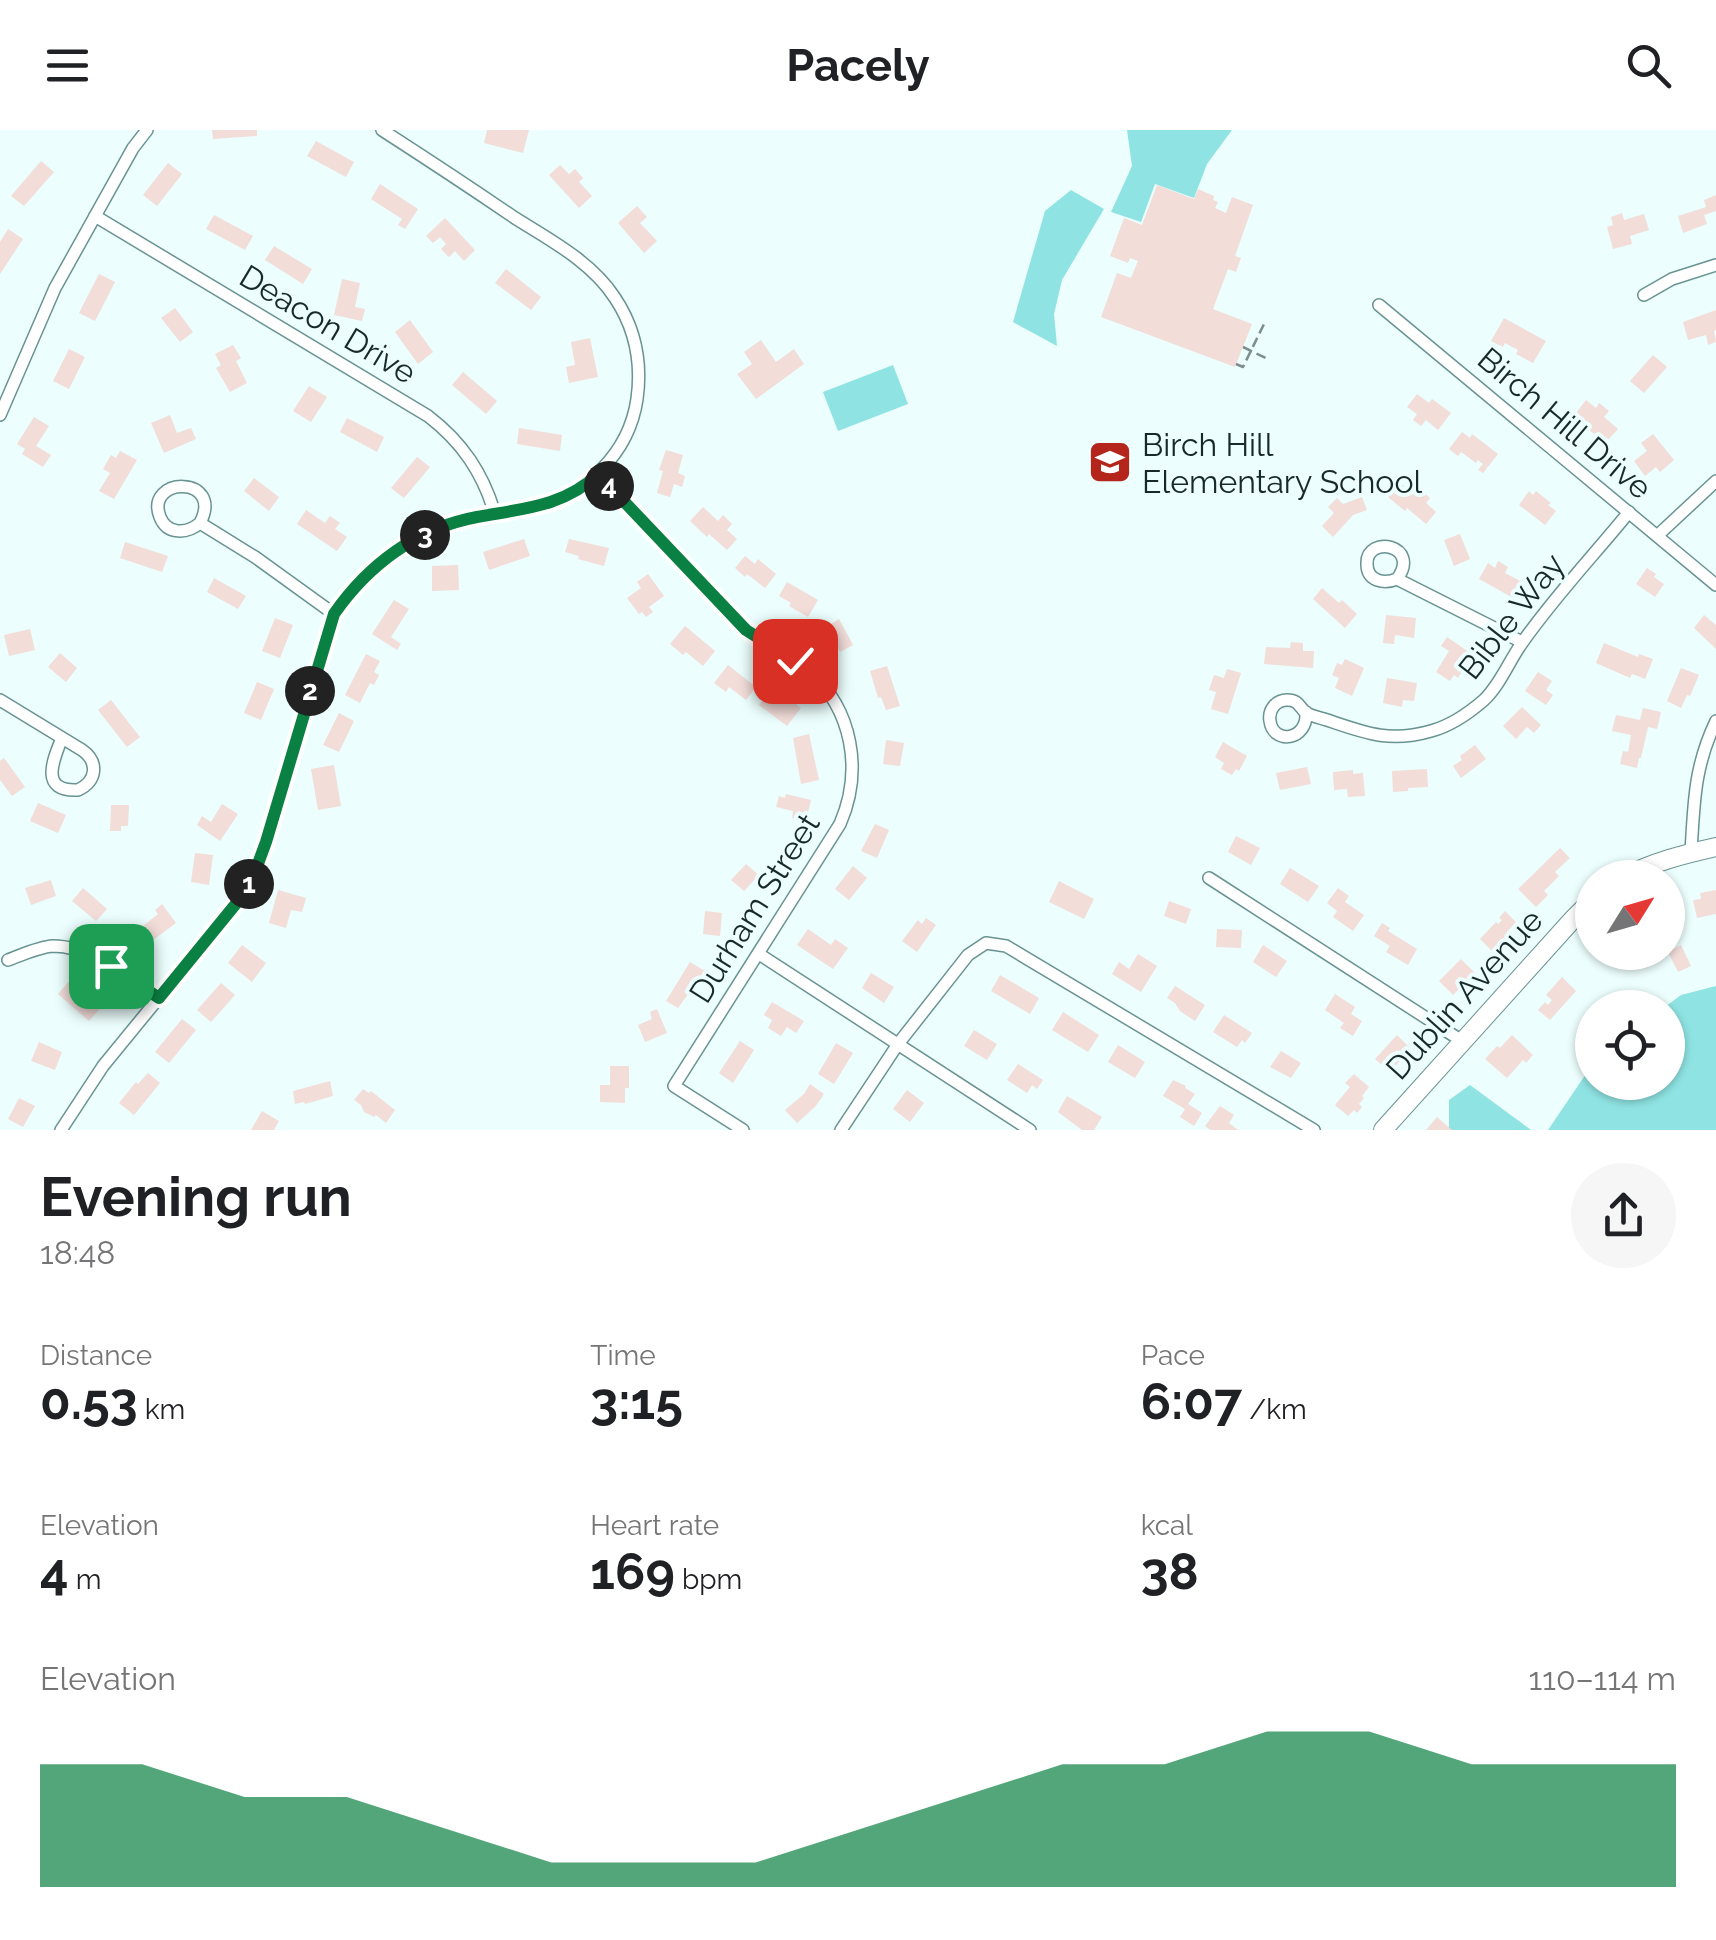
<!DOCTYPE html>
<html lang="en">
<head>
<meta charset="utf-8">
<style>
  :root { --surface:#fff; --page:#f6f6f6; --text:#202124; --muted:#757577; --accent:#0b8043 }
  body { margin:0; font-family:Raleway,sans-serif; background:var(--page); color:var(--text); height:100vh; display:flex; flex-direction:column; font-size:38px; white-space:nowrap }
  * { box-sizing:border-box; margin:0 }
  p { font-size:32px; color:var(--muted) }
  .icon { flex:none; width:55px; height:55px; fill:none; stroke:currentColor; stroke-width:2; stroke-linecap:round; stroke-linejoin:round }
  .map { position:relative; height:1000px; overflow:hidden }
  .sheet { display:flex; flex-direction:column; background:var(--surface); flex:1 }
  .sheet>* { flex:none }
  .needle { width:65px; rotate:53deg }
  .buttons { position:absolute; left:1575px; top:730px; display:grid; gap:20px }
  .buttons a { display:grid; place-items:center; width:110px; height:110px; border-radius:50%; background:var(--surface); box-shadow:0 2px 8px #0004; font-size:50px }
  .pin { position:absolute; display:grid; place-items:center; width:85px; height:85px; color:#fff; margin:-42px; border-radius:20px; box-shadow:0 5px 15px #0006 }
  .km { position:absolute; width:50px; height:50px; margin:-25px; border-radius:50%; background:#222; color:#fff; font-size:28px; line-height:50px; text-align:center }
  .round { display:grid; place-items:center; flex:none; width:105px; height:105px; border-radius:52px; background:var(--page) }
  .summary { display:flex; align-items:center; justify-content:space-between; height:170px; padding:0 40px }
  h1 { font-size:55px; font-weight:700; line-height:75px }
  .metrics { display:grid; grid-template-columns:repeat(3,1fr); gap:15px; height:170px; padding:10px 40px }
  .metrics div { display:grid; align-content:center }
  .metrics b { font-size:50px; font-weight:700 }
  .metrics small { font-size:28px; font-weight:400 }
  .metrics p { font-size:28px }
  .chart { height:280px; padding:20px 40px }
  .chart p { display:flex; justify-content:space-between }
  .chart svg { width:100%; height:180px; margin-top:10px; fill:var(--accent); opacity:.7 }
  header { display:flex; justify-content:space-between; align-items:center; height:130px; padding:0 40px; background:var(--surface); font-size:45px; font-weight:700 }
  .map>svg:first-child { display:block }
  .green { fill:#8fe4e3 }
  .building { fill:#f2ddd9 }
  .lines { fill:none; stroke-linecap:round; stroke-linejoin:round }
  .street-casing { stroke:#689392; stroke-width:14 }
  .secondary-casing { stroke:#689392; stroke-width:20 }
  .path { stroke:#7c8e8d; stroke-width:2.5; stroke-dasharray:10 5; stroke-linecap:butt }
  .street { stroke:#fff; stroke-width:11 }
  .secondary { stroke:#fff; stroke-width:18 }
  .route-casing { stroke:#fff; stroke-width:20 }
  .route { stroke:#0b8043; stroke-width:12 }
  .labels { text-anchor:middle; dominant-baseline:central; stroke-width:8; stroke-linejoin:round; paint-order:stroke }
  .street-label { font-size:32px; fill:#172928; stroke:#ecfefd }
  .poi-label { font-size:32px; fill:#172928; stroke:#ecfefd; text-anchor:start }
</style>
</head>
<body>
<header><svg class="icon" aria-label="menu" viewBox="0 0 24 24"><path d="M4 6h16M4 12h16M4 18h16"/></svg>Pacely<svg class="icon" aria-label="search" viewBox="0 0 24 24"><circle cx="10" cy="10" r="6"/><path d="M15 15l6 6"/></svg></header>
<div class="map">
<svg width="1716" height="1000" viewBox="0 0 1716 1000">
  <rect width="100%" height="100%" fill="#ecfefd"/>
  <g class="green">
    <path d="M1127 0H1232L1207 34 1194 68 1155 54 1141 92 1111 82 1132 36Z"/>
    <path d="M1071 60 1104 79 1062 150 1054 184 1057 216 1013 192 1045 81Z"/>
    <path d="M893 235 908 274 838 301 823 262Z"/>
    <path d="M1716 856V1000H1548L1592 935V952H1668V878L1665 877 1681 865Z"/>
    <path d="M1470 955 1531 1000H1449V970Z"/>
  </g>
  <g class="building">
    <path d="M212 0H257V6L213 9Z"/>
    <path d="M487 0H529L523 23 484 13Z"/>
    <path d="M316 11 354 32 346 47 307 26Z"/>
    <path d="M41 31 54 42 24 76 11 66Z"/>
    <path d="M168 33 182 44 157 76 143 65Z"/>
    <path d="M560 35 569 44 575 39 583 48 579 52 592 66 579 78 549 45Z"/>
    <path d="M380 54 418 79 405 99 398 95 402 89 371 69Z"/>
    <path d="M1157 55 1194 69 1198 59 1214 66 1213 70 1218 72 1215 78 1226 83 1232 67 1253 75 1235 126 1241 128 1236 142 1228 139 1213 179 1252 194 1235 237 1101 187 1117 143 1131 148 1138 131 1130 128 1128 133 1110 126 1124 88 1142 95Z"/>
    <path d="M1716 65V81L1704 85 1707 94 1683 103 1678 86 1706 77 1704 70Z"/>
    <path d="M637 76 647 87 640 93 657 111 644 123 618 93Z"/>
    <path d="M1622 83 1624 90 1644 84 1649 100 1630 106 1632 114 1613 119 1607 97 1613 95 1611 87Z"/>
    <path d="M214 85 253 106 245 120 206 99Z"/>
    <path d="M445 88 475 120 464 131 455 121 449 127 441 119 446 114 440 107 433 113 426 106Z"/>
    <path d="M8 99 23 109 0 144V112Z"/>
    <path d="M274 116 312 139 303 154 265 130Z"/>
    <path d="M506 139 541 167 531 180 495 153Z"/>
    <path d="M99 144 115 152 95 191 79 183Z"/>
    <path d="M342 149 360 153 355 177 365 179 362 191 334 185Z"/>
    <path d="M175 178 193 202 180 212 161 188Z"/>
    <path d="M1716 180V200L1714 201 1716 212 1708 215 1706 205 1688 210 1683 192Z"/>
    <path d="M1504 188 1546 211 1533 233 1516 224 1518 220 1505 213 1503 217 1491 211Z"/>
    <path d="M410 190 433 222 418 234 395 202Z"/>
    <path d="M590 208 598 247 569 253 566 237 575 235 571 212Z"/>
    <path d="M761 210 776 232 794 219 804 234 756 269 737 244 752 234 744 222Z"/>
    <path d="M233 215 241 228 236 231 247 253 230 262 216 238 221 235 215 224Z"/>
    <path d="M69 219 85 227 69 259 53 251Z"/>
    <path d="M1653 225 1667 237 1644 263 1630 251Z"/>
    <path d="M463 242 497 271 486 284 452 255Z"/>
    <path d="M309 256 327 267 311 292 293 281Z"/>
    <path d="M1417 264 1429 273 1432 269 1451 283 1438 300 1426 290 1421 296 1413 290 1417 284 1407 277Z"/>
    <path d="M1586 270 1596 278 1599 273 1609 281 1604 287 1618 299 1605 313 1582 294 1584 290 1576 283Z"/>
    <path d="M170 285 177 303 191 298 196 309 164 323 151 293Z"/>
    <path d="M34 287 49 296 36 316 51 325 43 337 22 324 25 319 17 314Z"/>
    <path d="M347 288 384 307 377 322 340 302Z"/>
    <path d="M519 298 562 305 560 321 517 314Z"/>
    <path d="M1462 302 1470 308 1472 304 1498 324 1483 343 1478 340 1483 334 1478 330 1476 333 1461 322 1458 326 1449 319Z"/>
    <path d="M1653 304 1674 330 1660 342 1656 337 1645 346 1634 331 1647 321 1641 313Z"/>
    <path d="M666 320 683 325 678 343 685 346 682 357 674 354 670 367 657 363 663 341 659 340Z"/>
    <path d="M120 321 137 330 114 369 99 361 110 343 103 339 111 325 116 328Z"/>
    <path d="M417 327 430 337 404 368 391 358Z"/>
    <path d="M254 348 279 367 269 381 244 361Z"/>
    <path d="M1400 353 1413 364 1418 358 1430 368 1426 373 1436 382 1426 394 1407 378 1405 381 1388 367Z"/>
    <path d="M1529 361 1533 365 1536 361 1551 373 1548 375 1556 381 1545 395 1519 375Z"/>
    <path d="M1362 367 1367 380 1353 385 1333 407 1322 396 1334 383 1328 377 1337 368 1343 374Z"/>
    <path d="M703 377 718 391 723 385 732 394 727 400 737 409 727 420 709 404 707 407 690 391Z"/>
    <path d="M306 380 325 393 330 386 340 393 335 399 347 407 337 421 297 394Z"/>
    <path d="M1460 404 1470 429 1454 436 1444 410Z"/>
    <path d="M524 409 530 426 489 440 483 422Z"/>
    <path d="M569 409 609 418 604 436 578 429 579 426 565 422Z"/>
    <path d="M125 412 168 426 162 442 120 428Z"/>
    <path d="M745 426 755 434 758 429 776 444 765 458 747 444 745 447 735 438Z"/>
    <path d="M1498 431 1508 437 1505 443 1524 453 1515 469 1479 449 1488 433 1495 438Z"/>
    <path d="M458 435 459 460 432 461V436Z"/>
    <path d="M1647 438 1656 444 1654 447 1664 454 1655 467 1636 454Z"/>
    <path d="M648 444 664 466 649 477 653 482 646 487 642 482 639 484 627 468 641 458 637 452Z"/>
    <path d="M214 448 246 466 238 479 207 462Z"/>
    <path d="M787 452 818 470 808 487 789 476 791 473 779 466Z"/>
    <path d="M1322 458 1339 473 1342 470 1357 484 1345 498 1313 469Z"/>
    <path d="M394 470 409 479 391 507 401 514 397 520 372 504Z"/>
    <path d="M1386 485 1416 488 1414 508 1395 505 1394 514 1383 513Z"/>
    <path d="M1704 485 1716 495V519L1694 498Z"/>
    <path d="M275 488 293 495 280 528 262 521Z"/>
    <path d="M839 489 853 515 840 522 837 516 834 517 824 498Z"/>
    <path d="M685 496 715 521 703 536 686 522 683 525 670 514Z"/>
    <path d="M30 499 35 520 9 526 4 505Z"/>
    <path d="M1447 507 1473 525 1458 548 1454 545 1450 551 1436 542 1449 521 1441 516Z"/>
    <path d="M1291 512 1303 513V521H1314L1313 538 1264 534 1266 517 1290 518Z"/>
    <path d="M1604 513 1638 527 1639 524 1653 529 1645 549 1632 544 1630 548 1596 533Z"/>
    <path d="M60 523 77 538 66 552 48 537Z"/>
    <path d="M366 524 380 531 374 542 379 545 374 555 370 553 360 573 345 565Z"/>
    <path d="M1345 529 1364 538 1352 566 1335 558 1339 548 1332 545 1337 533 1342 535Z"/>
    <path d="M728 535 756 557 746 570 729 557 726 562 714 553Z"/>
    <path d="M887 536 900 576 886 580 881 567 878 568 870 541Z"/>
    <path d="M1681 538 1699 545 1690 566 1687 565 1681 578 1667 571Z"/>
    <path d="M1227 539 1241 543 1228 584 1211 579 1216 562 1209 560 1214 545 1224 548Z"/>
    <path d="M1538 542 1552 551 1546 560 1553 565 1546 575 1525 561Z"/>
    <path d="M1387 548 1417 553 1414 571 1403 570 1402 577 1383 573Z"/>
    <path d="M257 552 274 559 261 590 244 583Z"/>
    <path d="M770 561 776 566 780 561 801 578 787 596 759 575Z"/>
    <path d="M111 570 140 607 127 617 98 580Z"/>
    <path d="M1522 577 1541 595 1534 603 1527 597 1516 609 1503 596Z"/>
    <path d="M1643 578 1661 582 1657 599 1648 597 1641 628H1639L1637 638 1620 634 1623 621 1628 622 1631 605 1612 601 1616 585 1640 590Z"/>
    <path d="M339 583 354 591 339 622 323 615Z"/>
    <path d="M809 604 819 650 801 654 793 608Z"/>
    <path d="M886 610 904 613 900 636 883 634Z"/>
    <path d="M1223 612 1247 626 1239 641 1236 639 1232 645 1221 639 1224 633 1215 627Z"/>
    <path d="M1475 615 1486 629 1461 648 1453 636 1462 630 1460 626Z"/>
    <path d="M4 628 25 657 12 666 0 650V631Z"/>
    <path d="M334 635 341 676 318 680 311 639Z"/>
    <path d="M1307 637 1311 654 1280 660 1276 643Z"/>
    <path d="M1427 639 1428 657 1408 658V661L1393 662 1392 641Z"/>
    <path d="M1353 640V644L1363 643 1365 666 1348 667 1347 659 1334 660 1333 642Z"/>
    <path d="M786 664 811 670 806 691 792 688 793 681 776 677 779 666 785 668Z"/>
    <path d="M38 673 66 685 58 703 30 691Z"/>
    <path d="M222 674 238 684 220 711 197 695 202 686 211 692Z"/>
    <path d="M111 675H129L128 696H121V701H110Z"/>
    <path d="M875 694 889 700 877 728 861 721Z"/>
    <path d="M1236 706 1260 718 1251 735 1228 722Z"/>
    <path d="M1560 718 1570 728 1555 742 1559 746 1544 761 1548 765 1536 777 1518 759Z"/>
    <path d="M195 723 213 725 209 755 191 752Z"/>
    <path d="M746 734 759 745 744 761 731 750Z"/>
    <path d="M853 736 867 748 849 770 835 759Z"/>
    <path d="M1290 738 1319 756 1308 772 1280 754Z"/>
    <path d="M51 750 56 766 31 775 25 758Z"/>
    <path d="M1059 751 1094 769 1084 789 1049 772Z"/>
    <path d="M83 758 107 779 96 791 72 771Z"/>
    <path d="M1338 758 1349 766 1345 772 1364 785 1353 801 1333 787 1337 781 1327 773Z"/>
    <path d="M278 760 306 768 302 782 291 780 286 798 269 793Z"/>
    <path d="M1716 760V784L1697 788 1693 770 1701 769 1700 763Z"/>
    <path d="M1169 771 1191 779 1186 794 1164 786Z"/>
    <path d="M162 774 176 793 153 810 143 796 158 784 155 780Z"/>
    <path d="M705 781 722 783 720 806 703 804Z"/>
    <path d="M1505 781 1516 792 1507 802 1510 804 1493 822 1480 809 1496 792 1498 794 1502 790 1499 788Z"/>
    <path d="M926 788 936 795 917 822 902 811 918 790 922 794Z"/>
    <path d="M1382 793 1390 798 1388 801 1417 819 1408 835 1386 822 1390 816 1374 806Z"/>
    <path d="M808 799 831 815 835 809 848 818 833 839 797 815Z"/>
    <path d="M1217 799 1242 800 1241 818 1216 817Z"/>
    <path d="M242 815 266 833 252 852 228 833Z"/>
    <path d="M1263 815 1287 831 1276 847 1253 832Z"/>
    <path d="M1681 815 1691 836 1678 842 1668 822Z"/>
    <path d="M1138 824 1157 836 1141 862 1112 844 1119 832 1129 839Z"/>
    <path d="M1461 829 1475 843 1453 865 1439 851Z"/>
    <path d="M690 832 705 841 678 878 666 871Z"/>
    <path d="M871 843 894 857 884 873 862 858Z"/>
    <path d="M1000 845 1039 868 1030 884 991 861Z"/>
    <path d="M1562 847 1576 861 1550 890 1538 880 1545 872 1548 875 1552 870 1546 865Z"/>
    <path d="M71 849 89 865 92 862 105 873 89 891 58 864Z"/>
    <path d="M221 853 235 865 211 892 197 880Z"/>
    <path d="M1175 856 1205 875 1195 891 1180 881 1175 873 1167 868Z"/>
    <path d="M1335 864 1355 877 1351 884 1362 891 1353 906 1340 898 1344 893 1325 880Z"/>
    <path d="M772 872 804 891 796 903 787 897 781 906 768 898 772 890 764 885Z"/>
    <path d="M657 879 667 903 645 912 638 895 652 889 650 882Z"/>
    <path d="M1063 882 1099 905 1088 922 1052 900Z"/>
    <path d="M1224 885 1252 903 1245 913 1242 910 1237 917 1213 902Z"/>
    <path d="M182 889 196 900 169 933 155 922Z"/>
    <path d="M974 900 997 914 987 930 964 916Z"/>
    <path d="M1397 905 1411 919 1390 942 1375 929Z"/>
    <path d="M1512 905 1533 925 1526 933 1523 930 1507 948 1485 929 1497 916 1500 918Z"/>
    <path d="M740 911 754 920 733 953 719 943Z"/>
    <path d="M39 912 62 922 55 940 31 931Z"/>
    <path d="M836 913 853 923 834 954 818 944Z"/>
    <path d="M1118 915 1145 932 1135 948 1108 932Z"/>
    <path d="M1281 921 1301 933 1291 948 1270 937Z"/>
    <path d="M1018 934 1043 950 1037 959 1032 955 1027 963 1007 950Z"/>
    <path d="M610 936H629V958H625V973L600 972V955H610Z"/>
    <path d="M148 943 160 953 134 985 119 973 136 952 138 954Z"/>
    <path d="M1354 944 1369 957 1362 966 1364 968 1359 974 1362 977 1357 983 1354 980 1348 986 1335 975 1350 957 1345 953Z"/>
    <path d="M1173 950 1186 956 1185 958 1195 964 1188 974 1202 983 1194 996 1180 987 1185 979 1163 966Z"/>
    <path d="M330 951 333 966 305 974 304 972 295 974 293 961Z"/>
    <path d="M810 954 824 964 815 977 797 993 785 980 804 964Z"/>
    <path d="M363 959 369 963 371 961 395 980 386 993 376 985 374 987 364 982 361 975 354 970Z"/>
    <path d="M907 960 924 973 910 992 893 979Z"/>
    <path d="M1067 966 1102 987 1094 1000H1082L1058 982Z"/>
    <path d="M19 968 35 976 23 997 8 989Z"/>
    <path d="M1220 976 1234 985 1229 993 1238 1000H1211L1205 996Z"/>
    <path d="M262 981 279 991 274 1000H251Z"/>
    <path d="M1437 987 1452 1000H1426Z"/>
  </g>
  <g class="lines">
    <g class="street-casing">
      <g id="street">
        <path d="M95 86 428 286C462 312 483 343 495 384"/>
        <path d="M1644 165 1672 149 1716 135"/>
        <path d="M1379 175 1716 455"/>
        <path d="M0 285 55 158 133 18 147 0"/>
        <path d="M598 344C643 392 687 442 734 489 757 512 785 520 809 541 853 580 863 641 840 694L674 956 743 1000"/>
        <path d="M200 393C187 404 167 405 160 387 144 346 225 345 200 393L255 427 334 484"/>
        <path d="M1658 405 1716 351"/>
        <path d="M1397 449C1385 454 1367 452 1367 434 1366 404 1422 415 1397 449L1522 512"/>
        <path d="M0 570 82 620C99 632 97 651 78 660 39 662 53 630 62 608"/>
        <path d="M1306 582C1308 611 1273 615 1270 591 1268 580 1276 570 1287 570 1298 570 1299 576 1305 582 1310 586 1321 588 1327 590 1365 603 1390 613 1431 601 1450 596 1469 583 1484 570 1500 555 1509 531 1522 513 1554 467 1594 425 1629 382"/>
        <path d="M1691 722C1694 673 1694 637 1716 591"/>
        <path d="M1209 748 1462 911"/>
        <path d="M759 824 1030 1000"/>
        <path d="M8 830C22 825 38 817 53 816 92 816 129 848 159 868"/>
        <path d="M61 1000 103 936 229 782C262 741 273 689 288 640 300 595 313 550 326 505 347 451 397 411 452 393 479 385 507 385 534 378 586 364 629 324 637 269 642 233 635 198 615 168 592 132 550 110 515 88 471 58 427 29 382 0"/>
        <path d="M841 1000 898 914 968 825 986 813 1006 816 1314 1000"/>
      </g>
    </g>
    <g class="secondary-casing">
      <g id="secondary">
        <path d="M1623 748C1652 732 1685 724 1716 717"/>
        <path d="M1383 1000 1574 788 1592 770"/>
      </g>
    </g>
    <g class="path">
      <path d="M1243 217 1270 230"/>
      <path d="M1236 234 1243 237 1265 192"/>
    </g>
    <use href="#street" class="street"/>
    <use href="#secondary" class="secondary"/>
  </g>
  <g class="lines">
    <g class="route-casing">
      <path id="route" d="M111 836 159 868 239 770 255 742 266 712 334 484C368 435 417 398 477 387 520 379 564 377 598 344L746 500 795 531"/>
    </g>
    <use href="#route" class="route"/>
  </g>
  <defs>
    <g id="school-square" transform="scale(2.25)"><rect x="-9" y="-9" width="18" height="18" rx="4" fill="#b4261c" stroke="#ecfefd"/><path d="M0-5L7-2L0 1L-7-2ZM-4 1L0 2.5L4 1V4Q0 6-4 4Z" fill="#fff"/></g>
  </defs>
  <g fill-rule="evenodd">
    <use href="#school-square" x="1110" y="332"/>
  </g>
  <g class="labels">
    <g class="street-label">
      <text transform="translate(328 194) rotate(31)">Deacon Drive</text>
      <text transform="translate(1565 293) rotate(40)">Birch Hill Drive</text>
      <text transform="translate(1511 486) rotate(-52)">Bible Way</text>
      <text transform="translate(754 778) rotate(-58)">Durham Street</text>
      <text transform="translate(1464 864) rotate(-48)">Dublin Avenue</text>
    </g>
    <g class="poi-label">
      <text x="1142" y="314">Birch Hill<tspan x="1142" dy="37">Elementary School</tspan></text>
    </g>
  </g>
</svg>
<div class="buttons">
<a><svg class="needle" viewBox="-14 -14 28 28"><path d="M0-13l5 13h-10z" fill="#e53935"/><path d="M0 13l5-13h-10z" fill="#757577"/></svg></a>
<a><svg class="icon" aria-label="locate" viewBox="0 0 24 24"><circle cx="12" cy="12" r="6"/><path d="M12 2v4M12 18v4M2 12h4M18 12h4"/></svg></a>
</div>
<div class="pin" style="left:111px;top:836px;background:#1e9e55"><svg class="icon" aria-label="arrive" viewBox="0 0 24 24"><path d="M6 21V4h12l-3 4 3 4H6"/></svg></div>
<div class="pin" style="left:795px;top:531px;background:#d93025"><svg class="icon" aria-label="check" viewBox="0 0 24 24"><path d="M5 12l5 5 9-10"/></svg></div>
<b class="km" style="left:249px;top:754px">1</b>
<b class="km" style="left:310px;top:561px">2</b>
<b class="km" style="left:425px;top:405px">3</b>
<b class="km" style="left:609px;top:356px">4</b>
</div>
<section class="sheet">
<div class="summary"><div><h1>Evening run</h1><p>18:48</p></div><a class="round"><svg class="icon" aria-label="share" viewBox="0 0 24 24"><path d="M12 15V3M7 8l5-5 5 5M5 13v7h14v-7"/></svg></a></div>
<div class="metrics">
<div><p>Distance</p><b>0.53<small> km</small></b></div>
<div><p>Time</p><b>3:15</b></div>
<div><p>Pace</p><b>6:07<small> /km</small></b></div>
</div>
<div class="metrics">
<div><p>Elevation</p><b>4<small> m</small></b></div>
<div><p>Heart rate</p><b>169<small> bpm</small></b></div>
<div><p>kcal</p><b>38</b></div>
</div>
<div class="chart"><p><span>Elevation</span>110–114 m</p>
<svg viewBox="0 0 160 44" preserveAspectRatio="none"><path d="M0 44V14L10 14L20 22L30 22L40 30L50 38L60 38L70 38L80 30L90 22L100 14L110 14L120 6L130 6L140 14L150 14L160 14V44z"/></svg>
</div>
</section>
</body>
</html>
